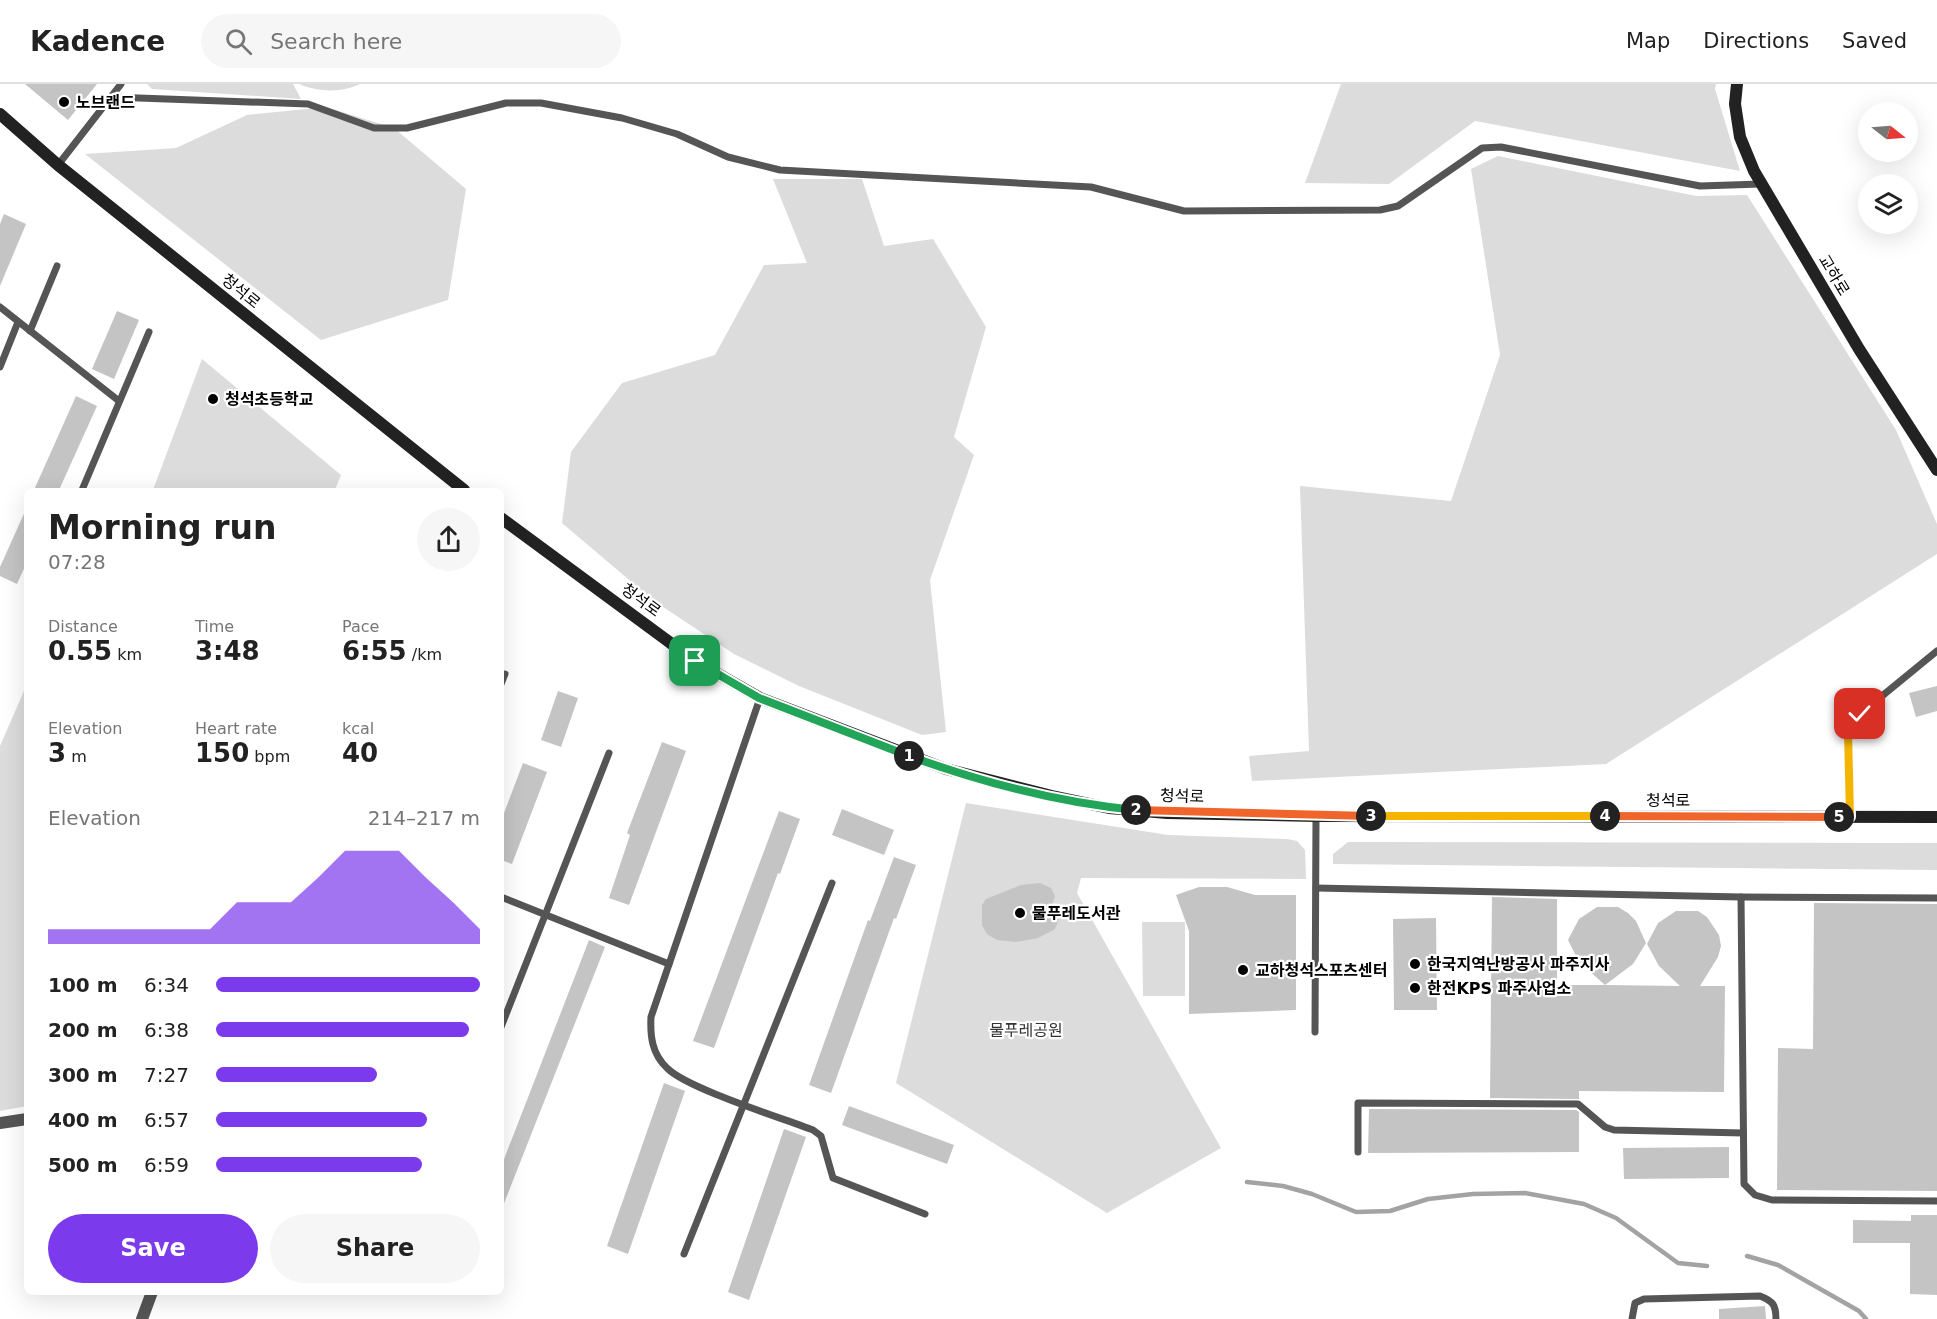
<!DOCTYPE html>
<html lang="en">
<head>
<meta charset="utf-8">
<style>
  :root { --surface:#fff; --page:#f6f6f6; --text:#222; --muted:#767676; --line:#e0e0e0; --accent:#7c3aed }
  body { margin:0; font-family:"DejaVu Sans","Noto Sans KR",sans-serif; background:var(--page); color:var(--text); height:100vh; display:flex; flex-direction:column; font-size:22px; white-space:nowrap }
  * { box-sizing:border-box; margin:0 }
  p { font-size:20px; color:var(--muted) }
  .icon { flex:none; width:33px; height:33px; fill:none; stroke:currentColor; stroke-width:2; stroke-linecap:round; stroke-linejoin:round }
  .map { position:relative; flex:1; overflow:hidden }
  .side { position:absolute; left:24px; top:404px; width:480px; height:807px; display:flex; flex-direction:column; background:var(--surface); border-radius:9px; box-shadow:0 6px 24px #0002 }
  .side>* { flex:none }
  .needle { width:39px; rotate:107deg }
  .buttons { position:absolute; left:1858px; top:18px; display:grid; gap:12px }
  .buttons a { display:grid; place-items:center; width:60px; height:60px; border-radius:50%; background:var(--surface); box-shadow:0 6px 24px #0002; font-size:30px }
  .pin { position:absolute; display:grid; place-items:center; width:51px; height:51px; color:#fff; margin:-26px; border-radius:12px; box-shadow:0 3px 9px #0006 }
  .km { position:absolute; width:30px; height:30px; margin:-15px; border-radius:50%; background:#222; color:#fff; font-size:16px; line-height:30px; text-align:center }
  .round { display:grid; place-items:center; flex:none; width:63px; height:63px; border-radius:32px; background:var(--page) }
  .headline { display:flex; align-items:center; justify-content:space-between; height:102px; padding:0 24px }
  h1 { font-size:33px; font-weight:700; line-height:45px }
  .metrics { display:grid; grid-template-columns:repeat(3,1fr); gap:9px; height:102px; padding:6px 24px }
  .metrics div { display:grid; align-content:center }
  .metrics b { font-size:26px; font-weight:700 }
  .metrics small { font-size:16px; font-weight:400 }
  .metrics p { font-size:16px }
  .chart { height:168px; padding:12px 24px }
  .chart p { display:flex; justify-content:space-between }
  .chart svg { width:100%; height:108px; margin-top:6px; fill:var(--accent); opacity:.7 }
  .action { display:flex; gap:12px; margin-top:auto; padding:12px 24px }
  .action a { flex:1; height:69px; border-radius:36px; background:var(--accent); color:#fff; font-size:24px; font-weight:700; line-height:69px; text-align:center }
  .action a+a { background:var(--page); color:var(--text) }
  ul { padding:0 24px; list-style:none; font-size:20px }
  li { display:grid; grid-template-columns:96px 72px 1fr; align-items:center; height:45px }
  li i { height:15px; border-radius:8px; background:var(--accent) }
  header { display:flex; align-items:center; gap:36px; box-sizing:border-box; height:84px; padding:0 30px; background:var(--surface); border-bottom:2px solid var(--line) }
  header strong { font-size:28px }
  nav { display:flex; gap:33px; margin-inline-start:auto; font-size:21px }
  .search { width:420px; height:54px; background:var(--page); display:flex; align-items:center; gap:15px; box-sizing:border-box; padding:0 21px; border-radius:33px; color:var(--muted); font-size:22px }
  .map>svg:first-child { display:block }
  .green { fill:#dcdcdc }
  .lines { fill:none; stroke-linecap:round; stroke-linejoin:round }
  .stream { stroke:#a3a3a3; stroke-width:4.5 }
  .building { fill:#c4c4c4 }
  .lane { stroke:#555; stroke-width:7 }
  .street { stroke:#555; stroke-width:12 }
  .secondary { stroke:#222; stroke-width:12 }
  .split-1-casing { stroke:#fff; stroke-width:12 }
  .split-2-casing { stroke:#fff; stroke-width:12 }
  .split-3-casing { stroke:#fff; stroke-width:12 }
  .split-4-casing { stroke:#fff; stroke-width:12 }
  .split-5-casing { stroke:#fff; stroke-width:12 }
  .split-6-casing { stroke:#fff; stroke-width:12 }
  .split-1 { stroke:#22a559; stroke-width:8 }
  .split-2 { stroke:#22a559; stroke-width:8 }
  .split-3 { stroke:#f0652b; stroke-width:8 }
  .split-4 { stroke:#f5b400; stroke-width:8 }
  .split-5 { stroke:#f0652b; stroke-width:8 }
  .split-6 { stroke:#f5b400; stroke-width:8 }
  .poi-dot { fill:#000; stroke:#fff; stroke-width:2 }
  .labels { text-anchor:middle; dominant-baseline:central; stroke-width:4.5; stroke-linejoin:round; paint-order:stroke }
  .poi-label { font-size:16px; font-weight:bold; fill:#000; stroke:#fff; text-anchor:start }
  .street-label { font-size:16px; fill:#000; stroke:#fff }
  .park-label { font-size:16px; fill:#333; stroke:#fff }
</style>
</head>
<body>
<header>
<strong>Kadence</strong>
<div class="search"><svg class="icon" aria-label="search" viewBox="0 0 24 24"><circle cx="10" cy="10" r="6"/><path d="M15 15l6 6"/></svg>Search here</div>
<nav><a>Map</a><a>Directions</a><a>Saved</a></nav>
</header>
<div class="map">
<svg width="1937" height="1235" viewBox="0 0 1937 1235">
  <rect width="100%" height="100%" fill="#fff"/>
  <g class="green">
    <path d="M147 0H293L301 15 152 5Z"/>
    <path d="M299 0H360C342 9 317 8 299 0Z"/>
    <path d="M1341 0H1716L1715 5 1740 87 1475 37 1389 100 1305 99Z"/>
    <path d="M326 23 394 44 466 105 448 216 321 256 85 70 176 64 247 31Z"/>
    <path d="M1498 72 1696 112 1747 111 1896 346 1937 440V470L1606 680 1252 697 1249 672 1309 667 1300 402 1451 417 1500 271 1471 85Z"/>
    <path d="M773 95H862L884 162 933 155 986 243 954 353 974 371 930 496 946 648 922 651 799 602 734 570 654 517 562 439 571 368 622 299 715 271 764 181 807 179Z"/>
    <path d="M202 275 341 391 335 406H153Z"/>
    <path d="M27 600V1022L0 1027V662Z"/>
    <path d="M966 719 1168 751 1287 755 1297 757 1305 766 1306 795 1081 794 1077 809 1221 1064 1107 1129 896 999Z"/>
    <path d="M1348 758 1937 759V786L1333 780V770Z"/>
    <path d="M1142 838H1185V912H1143Z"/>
  </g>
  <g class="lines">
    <g class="stream">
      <path d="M1247 1098 1283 1102 1312 1110 1356 1128 1390 1127 1428 1115 1473 1110 1525 1109 1584 1120 1616 1134 1678 1179 1707 1182"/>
      <path d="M1747 1172 1778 1181 1859 1227 1866 1235"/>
    </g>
  </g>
  <g class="building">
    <path d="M25 0H97L68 36Z"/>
    <path d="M4 130 26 140 0 202V140Z"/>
    <path d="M117 227 139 236 114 295 92 285Z"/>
    <path d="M76 312 97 322 59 406H34Z"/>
    <path d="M27 423V478L17 500 0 492V483Z"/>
    <path d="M1937 602V627L1916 633 1909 609Z"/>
    <path d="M558 607 578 614 561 663 541 656Z"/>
    <path d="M662 658 686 667 629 821 609 814 630 751 627 749Z"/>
    <path d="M523 679 547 688 512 780 501 776V737Z"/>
    <path d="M842 725 894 746 884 771 832 751Z"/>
    <path d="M779 727 800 735 780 790 778 789 714 964 693 957Z"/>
    <path d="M894 773 916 781 896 835 894 834 831 1009 809 1001 868 836 870 837Z"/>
    <path d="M1040 799 1051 804 1055 812 1052 821 1058 826 1059 835 1055 845 1038 854 1016 858 997 856 987 850 982 841V821L986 815 1021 801Z"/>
    <path d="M1199 803H1227L1255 811H1296V926L1189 930V847L1176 811Z"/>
    <path d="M1492 813 1557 815V901H1605L1579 878 1568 856 1579 835 1597 823H1618L1628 829 1636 837 1646 859 1633 880 1605 901 1680 902 1659 882 1647 860 1658 839 1676 827H1698L1707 833 1719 851 1721 862 1718 873 1700 902H1725L1724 1008 1579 1007V1015L1490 1014Z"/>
    <path d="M1814 819 1937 820V1107L1777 1106 1778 964 1813 965Z"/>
    <path d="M1436 834 1437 926H1394L1393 835Z"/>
    <path d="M589 856 605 863 501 1127V1083Z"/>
    <path d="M664 999 685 1007 628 1170 607 1162Z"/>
    <path d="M849 1022 954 1061 947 1080 842 1041Z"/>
    <path d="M1369 1025 1576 1026 1579 1028V1068L1368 1069Z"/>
    <path d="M784 1045 806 1053 749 1216 728 1208Z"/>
    <path d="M1729 1063V1094L1624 1095 1623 1064Z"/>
    <path d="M1911 1131H1937V1211L1910 1210V1159H1853V1136L1911 1137Z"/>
    <path d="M1765 1222 1766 1235H1719V1225Z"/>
  </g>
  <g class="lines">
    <g class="lane">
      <path d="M111 13 308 20 374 44H407L506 19H541L622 34 677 50 728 73 780 86 1091 103 1184 127 1380 126 1398 122 1482 64 1501 63 1700 102 1761 100"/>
      <path d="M58 81 121 0"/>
      <path d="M0 223 119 317"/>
      <path d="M30 247 57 182"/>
      <path d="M0 283 18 238"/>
      <path d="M82 406 149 248"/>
      <path d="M501 600 505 590"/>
      <path d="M760 614 651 933C650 952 652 970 667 984 686 1004 782 1034 813 1046L821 1052 833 1094 925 1130"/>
      <path d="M1850 733 1848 647 1860 630 1937 567"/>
      <path d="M1316 804 1741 813 1937 814"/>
      <path d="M501 813 669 880"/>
      <path d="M1741 813 1744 1100 1755 1111 1772 1116 1937 1117"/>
      <path d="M501 943 609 669"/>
      <path d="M1315 948 1316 732"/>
      <path d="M1358 1068V1019L1578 1020 1605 1043 1614 1046 1743 1049"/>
      <path d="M684 1170 832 799"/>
      <path d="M1632 1235 1635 1219 1644 1215 1760 1212C1773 1217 1776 1221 1776 1235"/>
    </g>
    <g class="street">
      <path d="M0 1039 27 1035"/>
      <path d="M142 1235 152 1208"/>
    </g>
    <g class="secondary">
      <path d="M1737 0 1735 20 1740 53 1754 87 1859 265 1937 386"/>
      <path d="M0 30 58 81 464 406"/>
      <path d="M501 434 695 577 760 614 946 685 1052 712 1109 724 1167 729 1316 732 1937 733"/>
    </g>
  </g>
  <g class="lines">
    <g class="split-1-casing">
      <path id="split-1" d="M695 577 759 614 909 672"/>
    </g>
    <g class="split-2-casing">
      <path id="split-2" d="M909 672C981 698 1060 719 1136 726"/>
    </g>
    <g class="split-3-casing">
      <path id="split-3" d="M1136 726 1371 732"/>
    </g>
    <g class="split-4-casing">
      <path id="split-4" d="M1371 732H1605"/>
    </g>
    <g class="split-5-casing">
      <path id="split-5" d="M1605 732 1839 733"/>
    </g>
    <g class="split-6-casing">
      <path id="split-6" d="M1839 733H1850L1848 647 1860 630"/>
    </g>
    <use href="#split-1" class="split-1"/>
    <use href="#split-2" class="split-2"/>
    <use href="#split-3" class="split-3"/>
    <use href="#split-4" class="split-4"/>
    <use href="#split-5" class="split-5"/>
    <use href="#split-6" class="split-6"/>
  </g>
  <g class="poi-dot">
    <circle cx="64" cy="18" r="6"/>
    <circle cx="213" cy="315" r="6"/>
    <circle cx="1020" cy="829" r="6"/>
    <circle cx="1415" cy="880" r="6"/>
    <circle cx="1243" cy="886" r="6"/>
    <circle cx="1415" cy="904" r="6"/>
  </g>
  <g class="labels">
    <g class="poi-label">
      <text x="76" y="18">노브랜드</text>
      <text x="225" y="315">청석초등학교</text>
      <text x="1032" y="829">물푸레도서관</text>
      <text x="1427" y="880">한국지역난방공사 파주지사</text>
      <text x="1255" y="886">교하청석스포츠센터</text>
      <text x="1427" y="904">한전KPS 파주사업소</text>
    </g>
    <g class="street-label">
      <text transform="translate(1834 191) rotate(59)">교하로</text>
      <text transform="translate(241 207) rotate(39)">청석로</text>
      <text transform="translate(641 516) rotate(36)">청석로</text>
      <text transform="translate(1182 712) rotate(2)">청석로</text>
      <text x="1668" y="716">청석로</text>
    </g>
    <g class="park-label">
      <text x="1026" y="946">물푸레공원</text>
    </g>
  </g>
</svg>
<div class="buttons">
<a><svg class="needle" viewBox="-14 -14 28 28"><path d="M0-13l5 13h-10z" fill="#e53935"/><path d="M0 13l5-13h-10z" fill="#767676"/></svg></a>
<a><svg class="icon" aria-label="layers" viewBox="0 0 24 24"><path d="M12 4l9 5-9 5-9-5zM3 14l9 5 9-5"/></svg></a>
</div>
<div class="pin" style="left:695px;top:577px;background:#1e9e55"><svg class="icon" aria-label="arrive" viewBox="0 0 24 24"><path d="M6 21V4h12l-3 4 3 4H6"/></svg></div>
<div class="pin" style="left:1860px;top:630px;background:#d93025"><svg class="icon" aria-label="check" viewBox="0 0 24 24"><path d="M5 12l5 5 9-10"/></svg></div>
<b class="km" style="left:909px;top:672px">1</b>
<b class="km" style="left:1136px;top:726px">2</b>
<b class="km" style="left:1371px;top:732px">3</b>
<b class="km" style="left:1605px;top:732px">4</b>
<b class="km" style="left:1839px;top:733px">5</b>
<section class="side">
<div class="headline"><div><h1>Morning run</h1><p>07:28</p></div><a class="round"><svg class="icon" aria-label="share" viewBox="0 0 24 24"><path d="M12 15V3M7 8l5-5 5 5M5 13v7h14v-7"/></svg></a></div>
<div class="metrics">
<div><p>Distance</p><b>0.55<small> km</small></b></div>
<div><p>Time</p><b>3:48</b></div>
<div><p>Pace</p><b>6:55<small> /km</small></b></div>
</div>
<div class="metrics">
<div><p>Elevation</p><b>3<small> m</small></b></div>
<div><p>Heart rate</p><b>150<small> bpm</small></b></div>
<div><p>kcal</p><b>40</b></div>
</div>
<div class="chart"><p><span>Elevation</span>214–217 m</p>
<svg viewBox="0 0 160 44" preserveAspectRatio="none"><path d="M0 44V38L10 38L20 38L30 38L40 38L50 38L60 38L70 27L80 27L90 27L100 17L110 6L120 6L130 6L140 17L150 27L160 38V44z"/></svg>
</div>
<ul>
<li><b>100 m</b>6:34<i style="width:100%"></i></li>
<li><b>200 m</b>6:38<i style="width:96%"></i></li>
<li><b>300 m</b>7:27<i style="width:61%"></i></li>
<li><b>400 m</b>6:57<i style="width:80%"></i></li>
<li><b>500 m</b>6:59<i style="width:78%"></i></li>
</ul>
<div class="action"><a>Save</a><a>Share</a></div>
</section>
</div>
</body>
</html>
